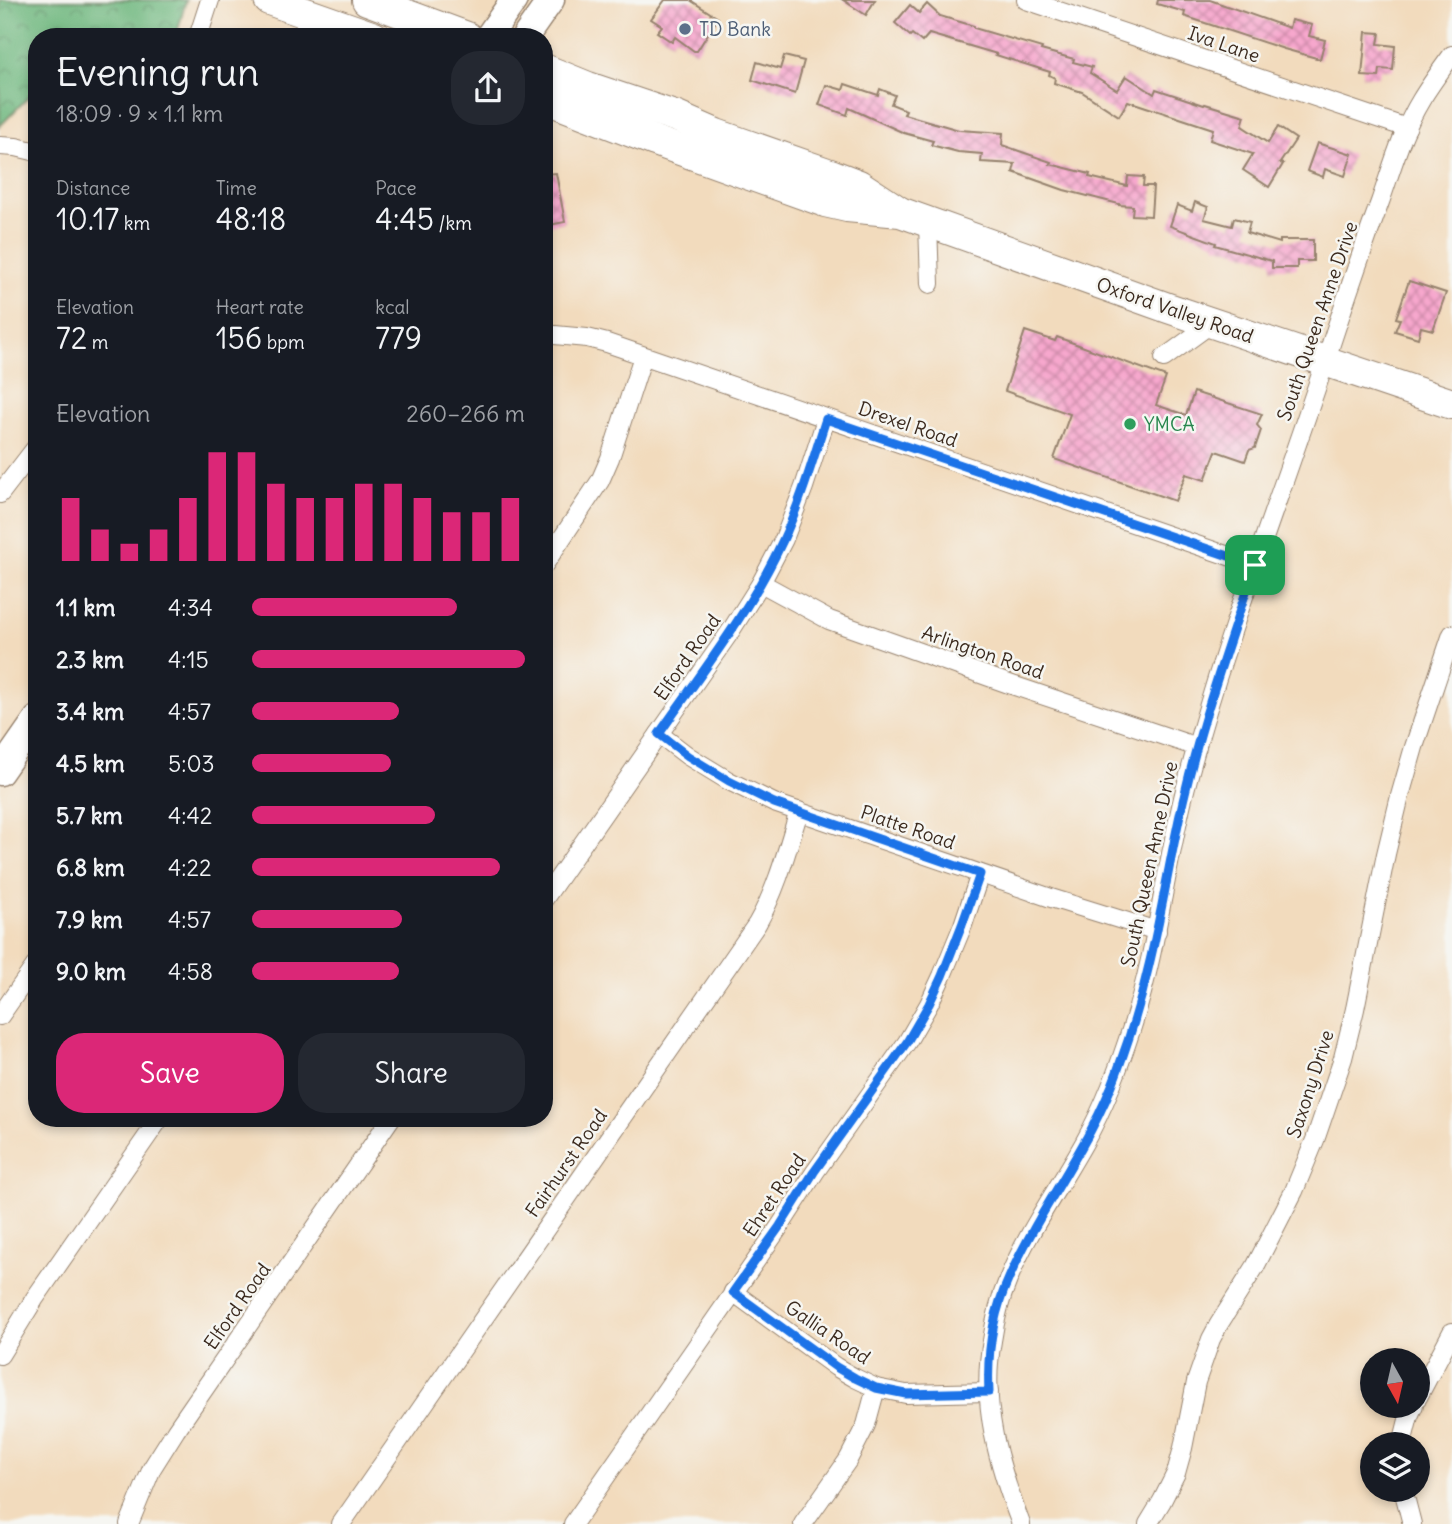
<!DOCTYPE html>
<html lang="en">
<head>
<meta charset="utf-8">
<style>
  :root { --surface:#171b24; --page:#242831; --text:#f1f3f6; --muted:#9ea1a6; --accent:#db2777 }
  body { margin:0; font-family:Delius,sans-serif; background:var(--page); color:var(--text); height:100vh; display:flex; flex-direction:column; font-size:26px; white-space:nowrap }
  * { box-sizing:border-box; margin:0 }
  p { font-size:23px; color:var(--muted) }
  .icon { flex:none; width:38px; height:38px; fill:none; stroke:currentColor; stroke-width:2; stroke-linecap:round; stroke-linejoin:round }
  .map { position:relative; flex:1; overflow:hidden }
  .drawer { position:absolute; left:28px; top:28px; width:525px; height:1099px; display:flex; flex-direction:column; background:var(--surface); border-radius:28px; box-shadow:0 4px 10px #0003 }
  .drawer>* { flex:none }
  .needle { width:46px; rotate:172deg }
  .buttons { position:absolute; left:1360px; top:1348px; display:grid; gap:14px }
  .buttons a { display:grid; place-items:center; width:70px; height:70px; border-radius:50%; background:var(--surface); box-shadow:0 4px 10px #0003; font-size:35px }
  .pin { position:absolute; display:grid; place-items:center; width:60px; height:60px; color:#fff; margin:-30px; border-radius:14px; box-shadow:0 4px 10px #0006 }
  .round { display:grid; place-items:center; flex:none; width:74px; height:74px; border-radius:28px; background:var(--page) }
  .summary { display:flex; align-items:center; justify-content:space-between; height:119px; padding:0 28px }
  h1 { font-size:38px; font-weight:600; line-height:52px }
  .metrics { display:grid; grid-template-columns:repeat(3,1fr); gap:10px; height:119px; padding:7px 28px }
  .metrics div { display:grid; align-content:center }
  .metrics b { font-size:30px; font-weight:600 }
  .metrics small { font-size:19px; font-weight:400 }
  .metrics p { font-size:19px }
  .chart { height:196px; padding:14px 28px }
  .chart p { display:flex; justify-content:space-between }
  .chart svg { width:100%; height:126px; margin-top:7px; stroke:var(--accent); stroke-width:6 }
  .primary-button { display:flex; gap:14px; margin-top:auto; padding:14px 28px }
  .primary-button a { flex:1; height:80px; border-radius:28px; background:var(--accent); color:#fff; font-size:28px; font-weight:600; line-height:80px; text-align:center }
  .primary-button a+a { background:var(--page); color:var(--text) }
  ul { padding:0 28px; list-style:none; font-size:23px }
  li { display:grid; grid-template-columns:112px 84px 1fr; align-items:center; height:52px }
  li i { height:18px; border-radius:9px; background:var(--accent) }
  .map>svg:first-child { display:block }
  .forest { fill:url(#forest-crowns); stroke:#54704e; stroke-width:2 }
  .building { fill:url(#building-cross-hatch) }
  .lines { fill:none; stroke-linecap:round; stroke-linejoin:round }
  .street-casing { stroke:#96826e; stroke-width:20 }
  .secondary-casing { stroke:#96826e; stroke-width:29 }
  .primary-casing { stroke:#96826e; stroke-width:32 }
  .street { stroke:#fff; stroke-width:18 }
  .secondary { stroke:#fff; stroke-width:26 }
  .primary { stroke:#fff; stroke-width:30 }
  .route-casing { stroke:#fff; stroke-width:14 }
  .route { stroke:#1a73e8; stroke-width:9 }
  .service-dot { fill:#5c6f8a; stroke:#f6f6f2; stroke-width:2.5 }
  .leisure-dot { fill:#2e9e5b; stroke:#f6f6f2; stroke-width:2.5 }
  .labels { text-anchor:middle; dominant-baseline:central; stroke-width:5; stroke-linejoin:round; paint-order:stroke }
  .service-label { font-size:19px; fill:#4e5e75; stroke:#f6f6f2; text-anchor:start }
  .street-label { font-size:19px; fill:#3b2a1e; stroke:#f6f6f2 }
  .leisure-label { font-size:19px; fill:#27864d; stroke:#f6f6f2; text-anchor:start }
</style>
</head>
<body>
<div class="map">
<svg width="1452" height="1524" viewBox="0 0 1452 1524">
  <defs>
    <pattern id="forest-crowns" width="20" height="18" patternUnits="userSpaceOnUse" patternTransform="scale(1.75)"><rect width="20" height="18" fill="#6eb77e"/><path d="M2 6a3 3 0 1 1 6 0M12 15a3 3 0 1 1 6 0" fill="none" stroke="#5c9567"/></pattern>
    <pattern id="building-cross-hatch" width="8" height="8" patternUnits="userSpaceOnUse" patternTransform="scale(1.75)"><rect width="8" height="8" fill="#f7a7cd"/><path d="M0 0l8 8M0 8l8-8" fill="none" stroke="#c988a6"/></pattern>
  </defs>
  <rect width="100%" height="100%" fill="#f6f6f2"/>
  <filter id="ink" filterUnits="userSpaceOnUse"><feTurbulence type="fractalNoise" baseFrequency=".0143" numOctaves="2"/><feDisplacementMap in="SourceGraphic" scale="14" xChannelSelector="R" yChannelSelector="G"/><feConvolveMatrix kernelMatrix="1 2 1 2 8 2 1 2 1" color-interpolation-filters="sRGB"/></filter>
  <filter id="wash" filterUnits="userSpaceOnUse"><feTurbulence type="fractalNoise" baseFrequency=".00686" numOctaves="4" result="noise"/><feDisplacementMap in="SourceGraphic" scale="28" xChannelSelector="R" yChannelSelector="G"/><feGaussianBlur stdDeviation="1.57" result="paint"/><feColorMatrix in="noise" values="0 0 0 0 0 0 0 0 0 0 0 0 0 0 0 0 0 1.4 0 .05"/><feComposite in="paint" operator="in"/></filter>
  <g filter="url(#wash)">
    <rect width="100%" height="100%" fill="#f2dbbd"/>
    <path class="forest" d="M0 0H186L176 37H37V88L0 126Z"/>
    <g id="blocks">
      <g class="building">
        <path d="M665 0H690L718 18 697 51H694L675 37 672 42 657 32 662 26 651 19Z"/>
        <path d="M843 0H875L866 15Z"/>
        <path d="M1158 0H1210L1289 28 1291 20 1312 25 1309 36 1325 40 1320 59 1284 49 1184 16 1185 12 1157 4Z"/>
        <path d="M927 4 940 16 974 26V28L1042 48 1041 50 1074 59 1073 62 1092 67 1090 73 1117 90 1126 76 1154 94 1156 89 1204 105 1205 104 1245 116 1242 126 1268 143 1278 127 1296 139 1280 163 1283 164 1269 187 1243 170 1253 154 1210 140 1213 129 1128 101 1119 116 1082 92 1054 83 1055 78 1049 75 1050 72 996 55 997 54 929 34 922 42 912 34 910 36 895 23 910 5 919 13Z"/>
        <path d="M1366 32 1380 33 1378 44 1395 46 1393 70 1380 69 1379 77 1362 76Z"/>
        <path d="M784 56 804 61 795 94 752 80 757 62 780 69Z"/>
        <path d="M845 84 878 95 880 89 895 95 891 104 906 110 904 114 959 130 1003 133 1002 145 1051 162 1050 164 1090 174 1089 177 1127 186 1128 176 1144 177 1143 186H1153L1151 216 1132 215 1133 206 1119 205V204L1064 190 1013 172 1015 164 981 162 982 154 958 152 931 145 933 141 904 133 849 108 847 115 819 105 826 85 843 90Z"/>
        <path d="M1317 143 1352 154 1345 176 1325 169 1323 177 1307 171Z"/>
        <path d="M556 173 565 222 544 226V174Z"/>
        <path d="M1195 202 1208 207 1204 219 1232 226 1234 218 1250 222 1247 233 1280 243V240H1313V261H1297V268H1272V261L1215 245 1216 243 1170 226 1177 205 1192 211Z"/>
        <path d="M1409 281 1446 293 1433 330 1421 327 1418 338 1395 331 1400 319 1396 318Z"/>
        <path d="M1025 331 1055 341 1057 337 1166 377 1156 405 1186 415 1194 392 1262 414 1257 425 1261 430 1255 448 1249 450 1245 461 1216 451 1205 480 1186 474 1175 501 1054 459 1070 414 1005 391Z"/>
      </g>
    </g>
  </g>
  <g filter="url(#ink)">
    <use href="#blocks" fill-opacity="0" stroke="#96826e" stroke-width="2"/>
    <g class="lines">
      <g class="street-casing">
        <g id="street">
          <path d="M1026 0 1407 128"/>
          <path d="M198 37 210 0"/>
          <path d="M0 146 16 147 37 152"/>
          <path d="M928 223 930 284"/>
          <path d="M544 334 587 338 607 343 1255 565"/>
          <path d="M1164 358 1212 323"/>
          <path d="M0 494 37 446"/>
          <path d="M544 565 600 481 610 458 643 356"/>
          <path d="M761 583 829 620 1009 684 1197 747"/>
          <path d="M659 734 688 756 729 781 774 803 1051 898 1157 931"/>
          <path d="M544 899 730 632 761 583 784 539 804 487 826 419"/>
          <path d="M0 1016 37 963"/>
          <path d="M733 1292 836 1367 855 1378 876 1388 906 1394 989 1392"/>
          <path d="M0 1355 35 1298 160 1118"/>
          <path d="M1418 1397 1452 1332"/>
          <path d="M1402 1444 1409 1416 1414 1405"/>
          <path d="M1403 1489 1412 1524"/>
          <path d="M129 1524 152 1468 176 1430 391 1118"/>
          <path d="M341 1524 757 924C777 889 787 850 799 811"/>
          <path d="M573 1524 780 1226 815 1172 907 1042 929 1004 942 976 963 925 980 874"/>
          <path d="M803 1524 848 1460 866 1425 876 1388"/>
          <path d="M1021 1524C999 1467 980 1403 992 1341 995 1320 1000 1299 1008 1280 1027 1232 1059 1188 1084 1143 1105 1106 1119 1067 1132 1027 1157 950 1165 869 1185 790 1223 641 1281 497 1329 350 1345 301 1362 251 1380 202 1392 168 1402 131 1421 100 1430 85 1441 70 1452 55"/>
          <path d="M1148 1524 1162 1501 1176 1473 1183 1448 1196 1382 1211 1339 1219 1324 1255 1267 1294 1191 1315 1140 1343 1058 1355 1009 1386 854 1400 796 1414 747 1452 634"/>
        </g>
      </g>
      <g class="secondary-casing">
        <g id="secondary">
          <path d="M488 37 514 0"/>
          <path d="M525 37 551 0"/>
          <path d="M0 772 37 719"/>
        </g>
      </g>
      <g class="primary-casing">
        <g id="primary">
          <path d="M269 0 374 37"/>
          <path d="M367 0 467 37"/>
          <path d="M544 69 588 87 677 117 716 134 833 175 859 185 897 210"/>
          <path d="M544 98 655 141 825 202 847 207 900 212 1168 308 1452 404"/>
        </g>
      </g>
      <use href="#street" class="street"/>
      <use href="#secondary" class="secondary"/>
      <use href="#primary" class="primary"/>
    </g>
  </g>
  <g class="lines" filter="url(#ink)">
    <g class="route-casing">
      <path id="route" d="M826 419 1255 565C1230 640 1203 716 1185 793 1171 850 1163 908 1149 965 1141 1001 1130 1037 1117 1072 1091 1145 1040 1207 1009 1278 993 1313 987 1354 989 1392L906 1394 876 1388 855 1378 836 1367 733 1292 780 1226 814 1172 907 1042 929 1004 942 976 962 925 980 874 774 803 729 781 688 756 659 734C703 671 751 609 783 540 801 501 813 459 826 419Z"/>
    </g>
    <use href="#route" class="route"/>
  </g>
  <circle class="service-dot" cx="685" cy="29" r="7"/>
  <circle class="leisure-dot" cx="1130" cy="424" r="7"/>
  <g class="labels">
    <g class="service-label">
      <text x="699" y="29">TD Bank</text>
    </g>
    <g class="street-label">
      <text transform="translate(1224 44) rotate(19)">Iva Lane</text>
      <text transform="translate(1175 310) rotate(19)">Oxford Valley Road</text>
      <text transform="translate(1317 321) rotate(-71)">South Queen Anne Drive</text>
      <text transform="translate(908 424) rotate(19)">Drexel Road</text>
      <text transform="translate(983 652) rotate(19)">Arlington Road</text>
      <text transform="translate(687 657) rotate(-55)">Elford Road</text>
      <text transform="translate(908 827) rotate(19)">Platte Road</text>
      <text transform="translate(1149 864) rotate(-78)">South Queen Anne Drive</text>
      <text transform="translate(1310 1084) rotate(-72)">Saxony Drive</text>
      <text transform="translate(566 1163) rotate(-55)">Fairhurst Road</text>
      <text transform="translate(774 1195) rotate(-56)">Ehret Road</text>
      <text transform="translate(237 1306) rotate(-55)">Elford Road</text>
      <text transform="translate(828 1332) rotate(34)">Gallia Road</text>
    </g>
    <g class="leisure-label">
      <text x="1144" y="424">YMCA</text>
    </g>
  </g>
</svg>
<div class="buttons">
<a><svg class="needle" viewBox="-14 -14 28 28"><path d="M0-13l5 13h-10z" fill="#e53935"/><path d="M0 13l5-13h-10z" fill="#9ea1a6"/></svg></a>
<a><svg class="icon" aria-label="layers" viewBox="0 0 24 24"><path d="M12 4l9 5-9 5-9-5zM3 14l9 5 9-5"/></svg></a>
</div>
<div class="pin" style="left:1255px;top:565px;background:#1e9e55"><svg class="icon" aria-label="arrive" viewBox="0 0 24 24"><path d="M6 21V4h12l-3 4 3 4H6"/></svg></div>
<section class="drawer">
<div class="summary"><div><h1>Evening run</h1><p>18:09 · 9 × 1.1 km</p></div><a class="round"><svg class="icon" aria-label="share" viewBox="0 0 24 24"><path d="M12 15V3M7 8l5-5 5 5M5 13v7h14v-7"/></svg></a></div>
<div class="metrics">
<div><p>Distance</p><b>10.17<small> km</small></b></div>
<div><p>Time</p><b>48:18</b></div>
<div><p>Pace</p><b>4:45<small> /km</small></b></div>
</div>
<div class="metrics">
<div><p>Elevation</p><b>72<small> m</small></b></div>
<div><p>Heart rate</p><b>156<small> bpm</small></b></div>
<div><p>kcal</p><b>779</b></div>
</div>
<div class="chart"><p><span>Elevation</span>260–266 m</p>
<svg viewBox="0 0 160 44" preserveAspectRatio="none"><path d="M5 44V22M15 44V33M25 44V38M35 44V33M45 44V22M55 44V6M65 44V6M75 44V17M85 44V22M95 44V22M105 44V17M115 44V17M125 44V22M135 44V27M145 44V27M155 44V22"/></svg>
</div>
<ul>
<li><b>1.1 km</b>4:34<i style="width:75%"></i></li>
<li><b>2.3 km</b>4:15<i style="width:100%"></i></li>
<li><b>3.4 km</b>4:57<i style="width:54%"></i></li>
<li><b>4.5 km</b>5:03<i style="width:51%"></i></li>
<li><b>5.7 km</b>4:42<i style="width:67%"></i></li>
<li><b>6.8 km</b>4:22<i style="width:91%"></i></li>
<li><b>7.9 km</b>4:57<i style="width:55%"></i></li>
<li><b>9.0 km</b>4:58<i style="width:54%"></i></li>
</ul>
<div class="primary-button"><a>Save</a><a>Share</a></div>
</section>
</div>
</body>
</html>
